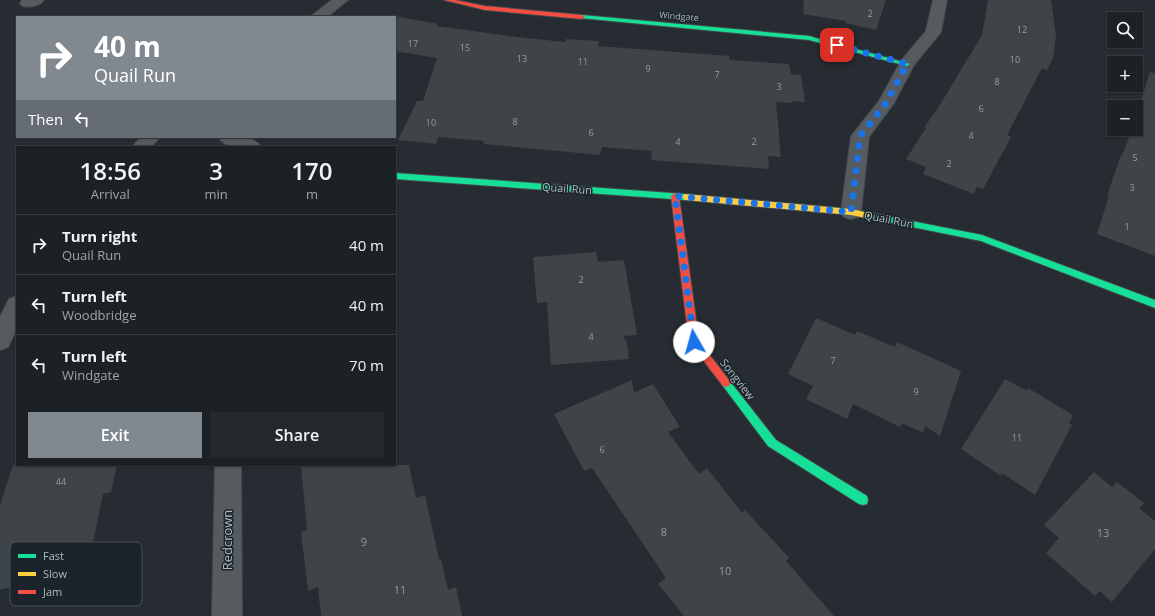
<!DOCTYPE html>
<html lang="en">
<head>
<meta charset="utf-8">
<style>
  :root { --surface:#1c2125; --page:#25292d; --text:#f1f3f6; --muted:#a0a3a7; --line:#3a3e42; --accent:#808890 }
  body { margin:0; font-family:"Open Sans",sans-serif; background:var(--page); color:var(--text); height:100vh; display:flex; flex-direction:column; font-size:15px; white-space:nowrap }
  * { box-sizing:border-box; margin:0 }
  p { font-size:13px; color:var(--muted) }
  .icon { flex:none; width:22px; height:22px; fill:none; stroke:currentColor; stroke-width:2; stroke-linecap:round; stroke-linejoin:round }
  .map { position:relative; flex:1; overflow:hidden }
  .sheet { position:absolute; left:16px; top:146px; width:380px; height:320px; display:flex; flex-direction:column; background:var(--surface); border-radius:0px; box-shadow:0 1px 3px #0004,0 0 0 1px var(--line) }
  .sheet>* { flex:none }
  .banner { position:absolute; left:16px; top:16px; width:380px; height:122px; border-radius:0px; box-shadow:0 1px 3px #0004,0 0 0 1px var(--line); background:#808890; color:#fff; overflow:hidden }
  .controls { position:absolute; left:1107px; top:12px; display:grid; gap:8px }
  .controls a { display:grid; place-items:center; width:36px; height:36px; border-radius:0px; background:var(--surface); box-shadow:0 1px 3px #0004,0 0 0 1px var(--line); font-size:20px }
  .pin { position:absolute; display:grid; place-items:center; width:34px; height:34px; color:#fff; margin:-17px; border-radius:8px; box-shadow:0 2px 6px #0006 }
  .me { position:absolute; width:44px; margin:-22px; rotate:353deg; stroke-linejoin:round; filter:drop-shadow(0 0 3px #0008) }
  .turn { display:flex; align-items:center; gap:14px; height:84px; padding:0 12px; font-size:18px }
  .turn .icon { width:52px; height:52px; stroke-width:2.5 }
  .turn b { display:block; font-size:28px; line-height:34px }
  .then { display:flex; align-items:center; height:38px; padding:0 12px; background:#0003; gap:8px; font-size:15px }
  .eta { display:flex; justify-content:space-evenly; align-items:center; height:68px; text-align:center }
  .eta b { font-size:24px; font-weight:600; line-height:28px }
  .action { display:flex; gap:8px; margin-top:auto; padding:8px 12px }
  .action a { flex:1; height:46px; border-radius:0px; background:var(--accent); color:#fff; font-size:16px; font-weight:600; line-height:46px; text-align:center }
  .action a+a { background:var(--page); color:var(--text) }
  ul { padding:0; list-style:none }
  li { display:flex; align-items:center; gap:12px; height:60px; padding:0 12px; border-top:1px solid var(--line) }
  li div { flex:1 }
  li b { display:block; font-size:15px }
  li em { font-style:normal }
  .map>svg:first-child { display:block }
  .building { fill:#3e4448 }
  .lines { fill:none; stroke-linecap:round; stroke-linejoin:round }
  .street-casing { stroke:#44484c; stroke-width:2 }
  .fast-casing { stroke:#44484c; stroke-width:2 }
  .slow-casing { stroke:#44484c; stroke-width:2 }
  .jam-casing { stroke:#44484c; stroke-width:2 }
  .street { fill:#565b5f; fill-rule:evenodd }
  .fast { fill:#16e098; fill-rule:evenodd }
  .slow { fill:#ffcf43; fill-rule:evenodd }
  .jam { fill:#f24e42; fill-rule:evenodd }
  .route { stroke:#1a73e8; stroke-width:7; stroke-dasharray:0 12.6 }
  .labels { text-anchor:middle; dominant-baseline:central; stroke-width:3; stroke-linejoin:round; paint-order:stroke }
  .number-label { font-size:9px; fill:#949ca4 }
  .far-street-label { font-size:9px; fill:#b0bac3; stroke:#1b242b }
  .street-label { font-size:11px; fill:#b0bac3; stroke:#1b242b }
  .near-number-label { font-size:11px; fill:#949ca4 }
  .near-street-label { font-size:13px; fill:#b0bac3; stroke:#1b242b }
  .key { fill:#1b242b; stroke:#485159; stroke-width:1 }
  .key-label { font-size:11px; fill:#b0bac3 }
</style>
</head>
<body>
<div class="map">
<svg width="1155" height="616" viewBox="0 0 1155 616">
  <rect width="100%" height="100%" fill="#262c31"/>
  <g class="building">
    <path d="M 804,0 L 886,0 L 876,30 L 845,23 L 846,21 L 803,14 Z"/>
    <path d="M 988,0 L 1051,0 L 1056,36 L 1053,59 L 1047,70 L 1042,68 L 1007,135 L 1011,137 L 983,189 L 977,187 L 974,194 L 923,174 L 926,167 L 906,159 L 926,128 L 924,128 L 941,103 L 982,35 Z"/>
    <path d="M 395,16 L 438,24 L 437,26 L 525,38 L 566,42 L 566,39 L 599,41 L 598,46 L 729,56 L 729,60 L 789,64 L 791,74 L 801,75 L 805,102 L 792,101 L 792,103 L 776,102 L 781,157 L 768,156 L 769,169 L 651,160 L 652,151 L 602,147 L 600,155 L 483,144 L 484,141 L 438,137 L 436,144 L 398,140 L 417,101 L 423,101 L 437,58 L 395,51 Z"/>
    <path d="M 1150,72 L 1155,73 L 1155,256 L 1097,234 L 1109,196 L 1107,195 L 1122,153 L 1123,154 L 1132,129 L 1136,129 L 1136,116 Z"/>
    <path d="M 596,252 L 598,262 L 624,260 L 637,335 L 623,336 L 627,343 L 629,359 L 551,365 L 547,302 L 537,303 L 533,257 Z"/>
    <path d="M 816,318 L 855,335 L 857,331 L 895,347 L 897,342 L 961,371 L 940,436 L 925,426 L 923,433 L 902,423 L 900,427 L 853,404 L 847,419 L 806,399 L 813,386 L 788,374 Z"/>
    <path d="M 1005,379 L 1027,391 L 1028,388 L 1073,415 L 1069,423 L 1072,425 L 1035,495 L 1002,473 L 1001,476 L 961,449 Z"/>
    <path d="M 632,380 L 634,393 L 653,384 L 680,427 L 668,432 L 699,474 L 707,468 L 742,513 L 745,510 L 789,558 L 786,561 L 834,616 L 684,616 L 658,584 L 666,578 L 592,468 L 584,471 L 554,414 Z"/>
    <path d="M 13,465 L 117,465 L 111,492 L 103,494 L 88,567 L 0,590 L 0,505 Z"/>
    <path d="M 301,465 L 409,465 L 416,498 L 425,495 L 439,559 L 441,559 L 448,590 L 456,587 L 462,616 L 321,616 L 318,587 L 308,591 L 301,532 L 307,530 Z"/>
    <path d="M 1094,472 L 1112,487 L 1117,482 L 1144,503 L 1139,508 L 1155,521 L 1155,549 L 1112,602 L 1100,591 L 1095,596 L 1046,553 L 1059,538 L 1044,525 Z"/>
  </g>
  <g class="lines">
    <defs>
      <g id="street">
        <path d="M 22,0 L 44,0 C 40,6 29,8 22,6 L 20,3 Z"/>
        <path d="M 332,0 L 348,0 L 327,17 L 310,17 Z"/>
        <path d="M 933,0 L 947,0 L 941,32 L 914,65 L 894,103 L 869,137 L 861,212 L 858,217 L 851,219 L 844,217 L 841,212 L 851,136 L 879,101 L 901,61 L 926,31 Z"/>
        <path d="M 141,137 L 160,137 L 151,147 L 132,147 Z"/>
        <path d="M 218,137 C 232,137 253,134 261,147 C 248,147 226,150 218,137 Z"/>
        <path d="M 17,296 L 17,328 L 8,347 L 0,350 L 0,317 L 9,299 Z"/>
        <path d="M 215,465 L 241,465 L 242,616 L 212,616 Z"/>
      </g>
      <g id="fast">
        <path d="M 582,15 L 809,36 L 910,64 L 907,66 L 809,40 L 580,18 L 580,16 Z"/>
        <path d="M 395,173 L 685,194 L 689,197 L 685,200 L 395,179 Z"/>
        <path d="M 866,212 L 982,235 L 1155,300 L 1155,308 L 981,241 L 863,217 L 862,215 Z"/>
        <path d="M 726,379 L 729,380 L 776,440 L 867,496 L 868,500 L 867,504 L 863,505 L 859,504 L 768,446 L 723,386 L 721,383 L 723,380 Z"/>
      </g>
      <path id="slow" d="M 685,194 L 851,209 L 869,213 L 870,215 L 866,218 L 851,215 L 685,200 L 681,197 Z"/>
      <g id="jam">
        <path d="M 444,0 L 455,0 L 485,6 L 582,15 L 585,17 L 582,19 L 485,10 Z"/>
        <path d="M 675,193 L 679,196 L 699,341 L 729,380 L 731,383 L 729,386 L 726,387 L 723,386 L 689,342 L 671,196 Z"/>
      </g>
    </defs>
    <use href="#street" class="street-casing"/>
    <use href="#fast" class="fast-casing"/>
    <use href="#slow" class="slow-casing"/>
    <use href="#jam" class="jam-casing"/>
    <use href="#street" class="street"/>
    <use href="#fast" class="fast"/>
    <use href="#slow" class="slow"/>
    <use href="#jam" class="jam"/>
  </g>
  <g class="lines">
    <path class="route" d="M 694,342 L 675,196 L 851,212 L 860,136 L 886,103 L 907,64 L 837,45"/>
  </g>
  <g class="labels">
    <g class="number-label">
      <text x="870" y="13">2</text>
      <text x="1022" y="29">12</text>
      <text x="413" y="43">17</text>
      <text x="465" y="47">15</text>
      <text x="522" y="58">13</text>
      <text x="1015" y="59">10</text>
      <text x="583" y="61">11</text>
      <text x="648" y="68">9</text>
      <text x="717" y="74">7</text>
      <text x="997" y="81">8</text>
      <text x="779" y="86">3</text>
      <text x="981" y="108">6</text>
      <text x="515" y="121">8</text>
      <text x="431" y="122">10</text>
      <text x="591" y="132">6</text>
      <text x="971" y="135">4</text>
      <text x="678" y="141">4</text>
      <text x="754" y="141">2</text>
      <text x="1135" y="157">5</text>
      <text x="949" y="163">2</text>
      <text x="1132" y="187">3</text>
      <text x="1127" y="226">1</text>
      <text x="581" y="279">2</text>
      <text x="591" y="336">4</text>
      <text x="833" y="360">7</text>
      <text x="916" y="391">9</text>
      <text x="1017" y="437">11</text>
      <text x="602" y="449">6</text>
      <text x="61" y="481">44</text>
    </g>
    <g class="far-street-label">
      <text transform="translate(679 16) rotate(5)">Windgate</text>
    </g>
    <g class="street-label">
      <text transform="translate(567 188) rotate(4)">Quail Run</text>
      <text transform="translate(889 219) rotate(11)">Quail Run</text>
      <text transform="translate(738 379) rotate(52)">Songview</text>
    </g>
    <g class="near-number-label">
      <text x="664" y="531">8</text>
      <text x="1103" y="532">13</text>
      <text x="364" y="541">9</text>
      <text x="725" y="570">10</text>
      <text x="400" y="589">11</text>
    </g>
    <g class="near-street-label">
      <text transform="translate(227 540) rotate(-90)">Redcrown</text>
    </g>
  </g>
  <rect x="10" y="542" width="132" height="64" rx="6" class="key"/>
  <rect x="18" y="554" width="18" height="4" fill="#16e098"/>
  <rect x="18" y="572" width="18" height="4" fill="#ffcf43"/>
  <rect x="18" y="590" width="18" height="4" fill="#f24e42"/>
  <g class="key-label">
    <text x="43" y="560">Fast</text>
    <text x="43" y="578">Slow</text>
    <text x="43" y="596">Jam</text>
  </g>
</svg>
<div class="controls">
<a><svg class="icon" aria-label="search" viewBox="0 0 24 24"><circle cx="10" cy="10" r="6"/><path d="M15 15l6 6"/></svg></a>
<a>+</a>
<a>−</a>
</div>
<div class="pin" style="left:837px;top:45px;background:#d93025"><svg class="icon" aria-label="arrive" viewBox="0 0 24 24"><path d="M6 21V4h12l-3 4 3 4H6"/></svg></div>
<svg class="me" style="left:694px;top:342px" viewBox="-20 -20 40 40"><circle r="19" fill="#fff"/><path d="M0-13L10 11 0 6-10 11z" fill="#1a73e8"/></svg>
<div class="banner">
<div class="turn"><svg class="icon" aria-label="right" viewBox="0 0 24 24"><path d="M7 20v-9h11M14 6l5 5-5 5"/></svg><div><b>40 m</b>Quail Run</div></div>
<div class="then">Then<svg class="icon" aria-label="left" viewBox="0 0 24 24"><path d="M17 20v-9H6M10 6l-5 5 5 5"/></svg></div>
</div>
<section class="sheet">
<div class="eta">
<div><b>18:56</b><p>Arrival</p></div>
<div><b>3</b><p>min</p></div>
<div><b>170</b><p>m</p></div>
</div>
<ul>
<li><svg class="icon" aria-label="right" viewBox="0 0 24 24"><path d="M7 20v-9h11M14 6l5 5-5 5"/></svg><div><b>Turn right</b><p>Quail Run</p></div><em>40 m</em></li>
<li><svg class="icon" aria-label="left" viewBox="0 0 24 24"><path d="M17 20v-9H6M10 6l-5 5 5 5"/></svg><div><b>Turn left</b><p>Woodbridge</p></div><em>40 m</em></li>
<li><svg class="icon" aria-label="left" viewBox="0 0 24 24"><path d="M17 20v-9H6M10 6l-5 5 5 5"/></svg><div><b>Turn left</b><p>Windgate</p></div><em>70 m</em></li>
</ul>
<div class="action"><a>Exit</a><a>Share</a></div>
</section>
</div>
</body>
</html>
